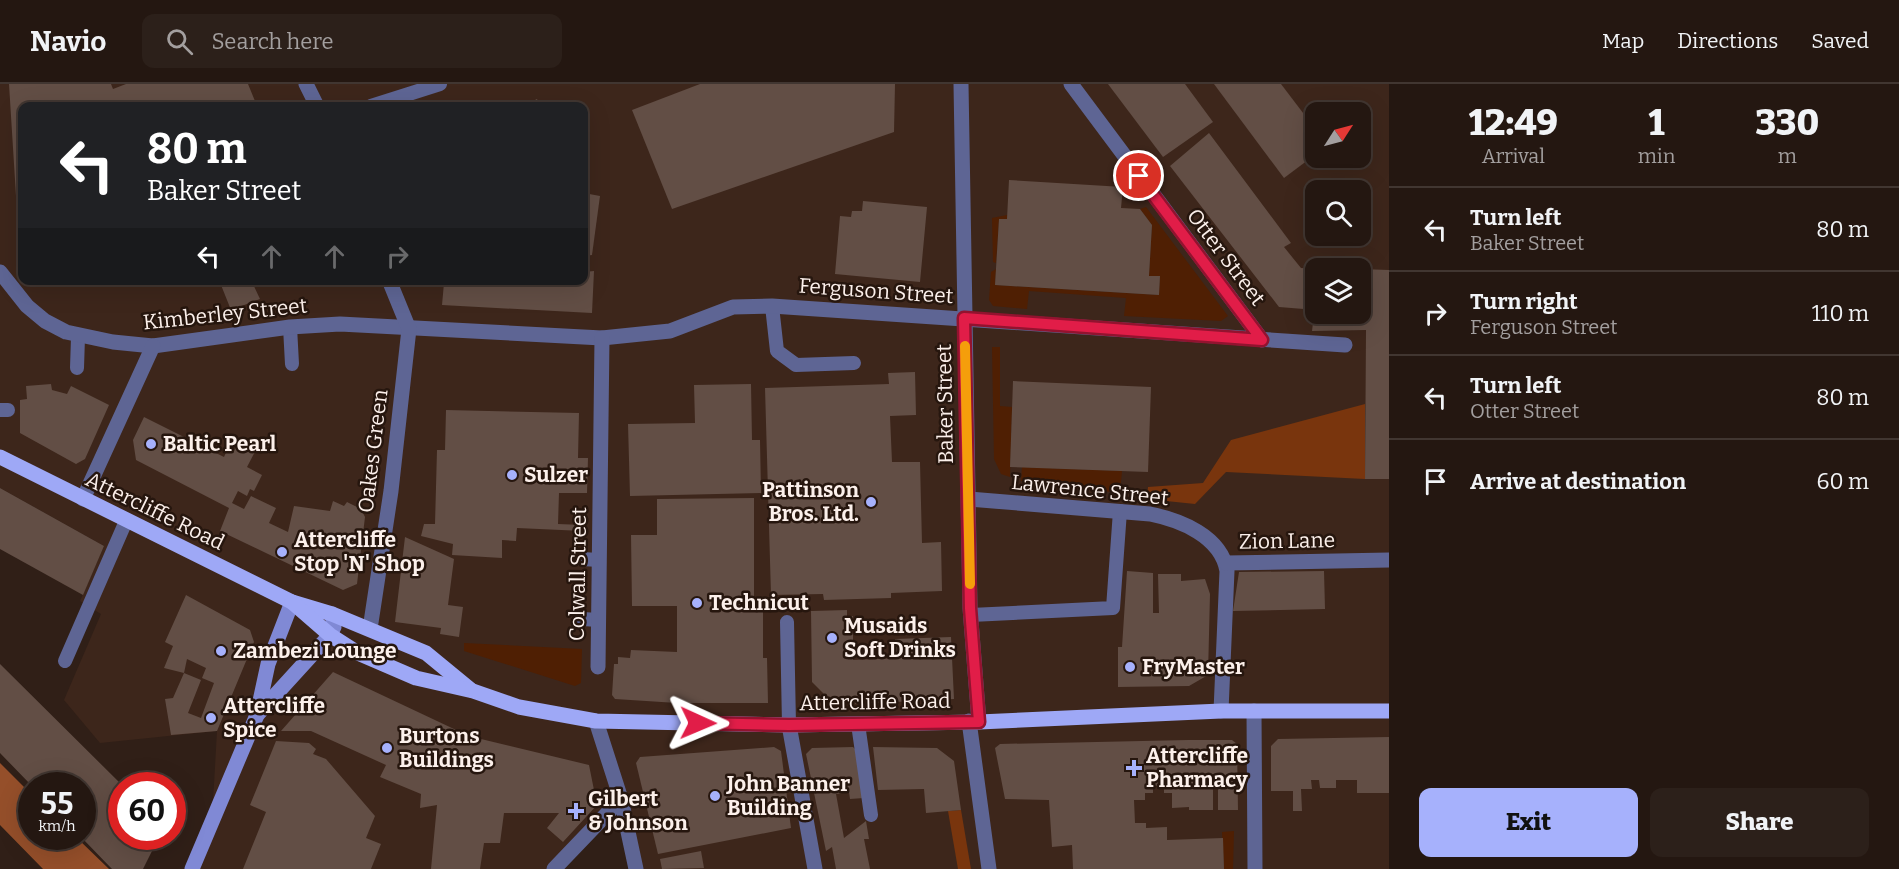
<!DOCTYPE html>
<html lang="en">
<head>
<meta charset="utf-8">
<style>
  :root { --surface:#241711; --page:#2c201a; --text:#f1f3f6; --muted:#a39f9f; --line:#413631; --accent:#a6b1fc }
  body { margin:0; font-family:Bitter,serif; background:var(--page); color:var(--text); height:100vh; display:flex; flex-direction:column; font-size:22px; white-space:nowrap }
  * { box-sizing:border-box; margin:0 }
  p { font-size:20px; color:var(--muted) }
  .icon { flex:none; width:33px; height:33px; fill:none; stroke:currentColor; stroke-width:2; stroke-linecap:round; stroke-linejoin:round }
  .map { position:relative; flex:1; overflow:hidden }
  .side { display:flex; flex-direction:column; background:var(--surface); width:510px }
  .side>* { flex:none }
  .guide { position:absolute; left:18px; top:18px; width:570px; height:183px; border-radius:12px; box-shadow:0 6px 24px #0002,0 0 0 2px var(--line); background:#202124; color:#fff; overflow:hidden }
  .needle { width:39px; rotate:54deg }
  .buttons { position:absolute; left:1305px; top:18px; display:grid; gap:12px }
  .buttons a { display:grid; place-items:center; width:66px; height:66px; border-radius:12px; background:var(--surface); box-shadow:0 6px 24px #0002,0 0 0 2px var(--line); font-size:30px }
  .speed { position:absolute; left:18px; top:688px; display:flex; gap:12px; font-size:30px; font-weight:700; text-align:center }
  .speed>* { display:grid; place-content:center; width:78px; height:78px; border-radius:50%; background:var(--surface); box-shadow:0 6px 24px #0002,0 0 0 2px var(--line); line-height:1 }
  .speed small { font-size:15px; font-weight:400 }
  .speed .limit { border:9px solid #d22; background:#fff; color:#111 }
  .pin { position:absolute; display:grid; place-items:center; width:51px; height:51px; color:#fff; margin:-26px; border:3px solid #fff; border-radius:50%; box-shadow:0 2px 6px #0007 }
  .me { position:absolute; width:66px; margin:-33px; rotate:91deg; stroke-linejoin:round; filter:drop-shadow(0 0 4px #0008) }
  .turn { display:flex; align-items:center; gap:21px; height:126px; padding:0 30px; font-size:27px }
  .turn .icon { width:78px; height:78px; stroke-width:2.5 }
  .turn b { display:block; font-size:42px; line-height:51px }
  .lanes { display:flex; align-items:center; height:57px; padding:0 30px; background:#0003; justify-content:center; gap:30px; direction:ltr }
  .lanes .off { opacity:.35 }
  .eta { display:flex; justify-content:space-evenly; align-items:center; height:102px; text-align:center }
  .eta b { font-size:36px; font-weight:800; line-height:42px }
  .action { display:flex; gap:12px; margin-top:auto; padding:12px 30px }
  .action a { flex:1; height:69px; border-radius:12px; background:var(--accent); color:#111; font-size:24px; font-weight:800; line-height:69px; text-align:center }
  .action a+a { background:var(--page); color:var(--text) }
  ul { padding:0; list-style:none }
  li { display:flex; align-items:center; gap:18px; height:84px; padding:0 30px; border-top:2px solid var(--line) }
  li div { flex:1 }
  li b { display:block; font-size:22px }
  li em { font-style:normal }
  header { display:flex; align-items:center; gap:36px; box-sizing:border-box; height:84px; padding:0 30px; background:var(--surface); border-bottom:2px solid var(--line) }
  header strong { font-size:28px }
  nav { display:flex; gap:33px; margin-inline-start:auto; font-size:21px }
  .search { width:420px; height:54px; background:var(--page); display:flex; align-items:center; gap:15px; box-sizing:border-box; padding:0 21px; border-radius:12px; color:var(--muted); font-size:22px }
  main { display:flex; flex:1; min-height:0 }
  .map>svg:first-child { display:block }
  .built { fill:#3d261b; fill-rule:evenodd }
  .green { fill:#4f1f03 }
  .forest { fill:#79350d }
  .water { fill:#954f2a }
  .building { fill:#624e45; fill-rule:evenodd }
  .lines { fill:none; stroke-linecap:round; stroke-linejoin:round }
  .service { stroke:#5e6594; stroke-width:14 }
  .minor { stroke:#5e6594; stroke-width:15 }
  .secondary { stroke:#8089d5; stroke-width:15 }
  .primary { stroke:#9ea8f6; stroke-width:15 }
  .route-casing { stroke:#92132f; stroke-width:15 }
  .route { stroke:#e11d48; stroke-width:10 }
  .slow { stroke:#f59e0b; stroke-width:10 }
  .poi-dot { fill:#a6b1fc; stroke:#26160e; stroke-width:2 }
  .labels { text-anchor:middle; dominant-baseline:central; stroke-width:5; stroke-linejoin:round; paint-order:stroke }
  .street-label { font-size:21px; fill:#fcf0eb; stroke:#26160e }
  .poi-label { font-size:21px; font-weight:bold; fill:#fcf0eb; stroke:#26160e; text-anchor:start }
</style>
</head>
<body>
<header>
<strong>Navio</strong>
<div class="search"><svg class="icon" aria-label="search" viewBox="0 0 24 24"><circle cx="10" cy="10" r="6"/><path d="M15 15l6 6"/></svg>Search here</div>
<nav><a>Map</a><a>Directions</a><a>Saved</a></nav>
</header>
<main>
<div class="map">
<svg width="1389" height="785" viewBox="0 0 1389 785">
  <rect width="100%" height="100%" fill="#301f17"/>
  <path class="built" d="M 0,0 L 1389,0 L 1389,785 L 636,785 L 621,716 L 554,785 L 192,785 L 212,736 L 217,647 L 100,659 L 64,616 L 101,530 L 80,517 L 104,462 L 0,404 ZM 22,22 L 584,22 L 584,196 L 22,196 ZM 1316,28 L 1360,28 L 1360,74 L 1316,74 ZM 1316,106 L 1360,106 L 1360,152 L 1316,152 ZM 1316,184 L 1360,184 L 1360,230 L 1316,230 Z"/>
  <g class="green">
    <path d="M 1146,123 L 1228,232 L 1221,237 L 1124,232 L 1126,214 L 1029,207 L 1027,225 L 993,222 L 989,216 L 991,188 L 996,185 L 995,201 L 1159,211 L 1160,192 L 1149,192 L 1152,141 L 1140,125 Z"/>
    <path d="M 1007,131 L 1007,135 L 999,135 L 996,179 L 993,178 L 992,134 Z"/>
    <path d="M 992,263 L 1000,263 L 1000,322 L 1012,323 L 1010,393 L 1001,390 L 994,375 Z"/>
    <path d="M 1022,383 L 1122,387 L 1120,409 L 1021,397 Z"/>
    <path d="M 464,559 L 582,565 L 581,599 L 575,602 L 464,567 Z"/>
    <path d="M 1234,747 L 1233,785 L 1224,785 L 1222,748 Z"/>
  </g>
  <g class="forest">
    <path d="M 1365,320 L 1365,395 L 1226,388 L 1195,420 L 1147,415 L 1148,403 L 1203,399 L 1231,356 Z"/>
    <path d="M 961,726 L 971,785 L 958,785 L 948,727 Z"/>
  </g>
  <path class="water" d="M 0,679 L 31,710 L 32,753 L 76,753 L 109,785 L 43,785 L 0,741 Z"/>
  <g class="building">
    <path d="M 9,0 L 111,0 L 113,5 L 126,0 L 248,0 L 257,22 L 22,22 L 22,153 L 18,144 Z"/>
    <path d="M 700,0 L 895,0 L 894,48 L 672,125 L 632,26 Z"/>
    <path d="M 1108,0 L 1185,0 L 1213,38 L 1163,73 Z"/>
    <path d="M 1214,0 L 1281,0 L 1316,46 L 1316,70 L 1284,94 Z"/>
    <path d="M 537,15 L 540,22 L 523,22 Z"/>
    <path d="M 1209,49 L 1291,159 L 1284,163 L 1301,184 L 1316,185 L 1316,226 L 1279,223 L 1170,82 Z"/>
    <path d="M 1009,96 L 1123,103 L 1121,124 L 1140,125 L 1152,141 L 1149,192 L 1160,192 L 1159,211 L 995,201 L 999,135 L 1007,135 Z"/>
    <path d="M 584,109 L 600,112 L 592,171 L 584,172 Z"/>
    <path d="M 863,117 L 927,123 L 920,198 L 835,190 L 840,132 L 851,133 L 852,127 L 862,127 Z"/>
    <path d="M 1360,185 L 1389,186 L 1389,395 L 1365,395 L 1366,246 L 1312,247 L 1314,230 L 1360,230 Z"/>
    <path d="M 594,187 L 592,229 L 442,221 L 444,199 L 442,196 L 584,196 L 584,188 Z"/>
    <path d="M 219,196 L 260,196 L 253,200 L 260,215 L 231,226 Z"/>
    <path d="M 915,288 L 916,331 L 890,332 L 892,378 L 920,378 L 922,459 L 941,458 L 942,507 L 891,509 L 891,514 L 824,516 L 823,510 L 771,511 L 765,304 L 889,300 L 888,289 Z"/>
    <path d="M 1013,297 L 1151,303 L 1148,388 L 1010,383 Z"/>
    <path d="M 51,300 L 52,306 L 67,310 L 71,302 L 109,321 L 85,375 L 76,380 L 20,349 L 20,316 L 27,315 L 26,302 Z"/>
    <path d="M 751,300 L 752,356 L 760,356 L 761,409 L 630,412 L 628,340 L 695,339 L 694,301 Z"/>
    <path d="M 446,326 L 579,329 L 578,374 L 588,374 L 587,409 L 559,409 L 558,440 L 583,441 L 583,447 L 517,444 L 516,457 L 502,456 L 502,474 L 452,471 L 453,460 L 421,452 L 424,440 L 435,440 L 437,366 L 445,366 Z"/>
    <path d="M 144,333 L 224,373 L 228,364 L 234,367 L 239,357 L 250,356 L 259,360 L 247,383 L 262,391 L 254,407 L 250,405 L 247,412 L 238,407 L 232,419 L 244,425 L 251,412 L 276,424 L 269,439 L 288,448 L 294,422 L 330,427 L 333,417 L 344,422 L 347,418 L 361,425 L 365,433 L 357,500 L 343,506 L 220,447 L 229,424 L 136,376 L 133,356 Z"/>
    <path d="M 0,404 L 104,462 L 83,511 L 0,465 Z"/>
    <path d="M 754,414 L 754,516 L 763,516 L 763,574 L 767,574 L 768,619 L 677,619 L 615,615 L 612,611 L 614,580 L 618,580 L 618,573 L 630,574 L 631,566 L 677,568 L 677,522 L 632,522 L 631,451 L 657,451 L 657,415 Z"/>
    <path d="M 405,453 L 454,475 L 448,521 L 463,523 L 459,553 L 440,550 L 441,544 L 395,538 Z"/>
    <path d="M 1127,487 L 1153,489 L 1153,529 L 1159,529 L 1158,490 L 1181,490 L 1181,497 L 1205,495 L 1210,510 L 1208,591 L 1189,602 L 1118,603 L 1118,563 L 1122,563 Z"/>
    <path d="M 1324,487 L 1325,525 L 1233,527 L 1239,488 Z"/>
    <path d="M 186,511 L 250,546 L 254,558 L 217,647 L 171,651 L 165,615 L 173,614 L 184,589 L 164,584 L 173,562 L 165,558 ZM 187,575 L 206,584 L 202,594 L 214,599 L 201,634 L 188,629 L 201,596 L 184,589 Z"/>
    <path d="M 847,526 L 847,533 L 853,532 L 853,576 L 896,574 L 895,555 L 951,553 L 954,615 L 855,620 L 855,616 L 830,616 L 812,598 L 811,527 Z"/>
    <path d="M 0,580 L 122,701 L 122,753 L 159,753 L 143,785 L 112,785 L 82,754 L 82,702 L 32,702 L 0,669 Z"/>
    <path d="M 333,588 L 454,645 L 481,655 L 589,681 L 597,721 L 563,758 L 547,744 L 559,729 L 504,729 L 500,759 L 484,759 L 480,785 L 431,785 L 437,721 L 420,724 L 421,710 L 380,693 L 386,681 L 311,647 L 281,647 Z"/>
    <path d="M 1389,653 L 1389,709 L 1357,709 L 1357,696 L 1336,696 L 1336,704 L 1320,704 L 1319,696 L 1311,696 L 1312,705 L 1301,705 L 1302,727 L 1293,727 L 1293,707 L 1271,707 L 1271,662 L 1278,655 Z"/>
    <path d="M 1188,656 L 1232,656 L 1237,660 L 1238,726 L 1218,726 L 1218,702 L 1213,702 L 1213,726 L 1189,726 L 1189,723 L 1172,724 L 1172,709 L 1164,709 L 1164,702 L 1153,702 L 1153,709 L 1145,709 L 1145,716 L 1134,716 L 1135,739 L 1146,739 L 1146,744 L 1167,743 L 1167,756 L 1223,754 L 1224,785 L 1073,785 L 1072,761 L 1052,763 L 1049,716 L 1005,715 L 995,664 L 1000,660 Z"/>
    <path d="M 276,657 L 309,659 L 316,665 L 313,670 L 326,675 L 375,732 L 366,754 L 381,760 L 371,785 L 243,785 L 266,728 L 250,721 Z"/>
    <path d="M 774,663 L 781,667 L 791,744 L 658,770 L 636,679 L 640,673 Z"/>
    <path d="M 853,663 L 857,667 L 864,714 L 850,715 L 849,708 L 836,710 L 844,754 L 866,737 L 869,755 L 864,755 L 870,785 L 836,785 L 832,763 L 826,767 L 806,670 L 812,664 Z"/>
    <path d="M 873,663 L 937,664 L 954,677 L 961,726 L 926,729 L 924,705 L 878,706 Z"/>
    <path d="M 701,767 L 704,784 L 662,785 L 660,775 Z"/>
  </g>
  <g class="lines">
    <g class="service">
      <path d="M 371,22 L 440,0"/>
      <path d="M 772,222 L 777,267 L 796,281 L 854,279"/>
      <path d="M 290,243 L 292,280"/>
      <path d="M 77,284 L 78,253"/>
      <path d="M 0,326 L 8,326"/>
      <path d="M 582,475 L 599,476"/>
      <path d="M 971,531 L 1113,524 L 1120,427"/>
      <path d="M 583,535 L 598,536"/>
      <path d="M 787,538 L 789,641"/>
      <path d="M 65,577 L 126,437"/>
      <path d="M 858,640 L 871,731"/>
    </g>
    <g class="minor">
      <path d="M 306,0 L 317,22"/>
      <path d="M 961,0 L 970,524 L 979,638"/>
      <path d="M 1071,0 L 1262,256"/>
      <path d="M 0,188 L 27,222 L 45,237 L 66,248 L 113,258 L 153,262 L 290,243 L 340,240 L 602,254 L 670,247 L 733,223 L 772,222 L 1345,261"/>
      <path d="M 83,415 L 153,262"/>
      <path d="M 969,415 L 1150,430 C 1180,436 1221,452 1227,487 L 1221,627"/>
      <path d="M 1226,479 L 1389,476"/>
      <path d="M 370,545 L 391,407 L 409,245 L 389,196"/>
      <path d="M 598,583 L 602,254"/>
      <path d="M 1254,627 L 1255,785"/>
      <path d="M 596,637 L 621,715 L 636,785"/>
      <path d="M 969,637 L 989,785"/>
      <path d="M 789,641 L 815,785"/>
      <path d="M 554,785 L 621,715"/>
    </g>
    <g class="secondary">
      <path d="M 258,630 L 330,551 L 334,543 L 332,530"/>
      <path d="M 192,785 L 257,631 L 268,580 L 292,518"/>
    </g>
    <g class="primary">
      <path d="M 0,373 L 292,518 L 332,530 L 426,569 L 471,606"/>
      <path d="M 292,518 L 330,551 L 358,569 L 416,594 L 473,607 L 519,623 L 596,637 L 789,641 L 979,638 L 1221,627 L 1389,627"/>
    </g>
  </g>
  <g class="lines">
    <defs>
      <path id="route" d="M 698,639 L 789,641 L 979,638 L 970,524 L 964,234 L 1262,256 L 1139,92"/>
    </defs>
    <use href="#route" class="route-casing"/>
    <use href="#route" class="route"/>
    <path class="slow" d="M 965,262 L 970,500"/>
  </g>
  <g class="poi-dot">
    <circle cx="151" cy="360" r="6"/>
    <circle cx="512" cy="391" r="6"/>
    <circle cx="871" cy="418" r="6"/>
    <circle cx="282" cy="468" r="6"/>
    <circle cx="697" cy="519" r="6"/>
    <circle cx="832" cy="554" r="6"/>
    <circle cx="221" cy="567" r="6"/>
    <circle cx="1130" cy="583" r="6"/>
    <circle cx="211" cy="634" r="6"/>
    <circle cx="387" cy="664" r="6"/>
    <path d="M1131 675h6v6h6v6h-6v6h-6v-6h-6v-6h6z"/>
    <circle cx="715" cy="712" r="6"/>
    <path d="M573 718h6v6h6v6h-6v6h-6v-6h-6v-6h6z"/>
  </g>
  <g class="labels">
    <g class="street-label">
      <text transform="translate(1226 173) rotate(53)">Otter Street</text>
      <text transform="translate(876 207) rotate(4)">Ferguson Street</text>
      <text transform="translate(225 230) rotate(-6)">Kimberley Street</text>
      <text transform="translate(945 320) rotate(-91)">Baker Street</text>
      <text transform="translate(373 367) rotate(-83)">Oakes Green</text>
      <text transform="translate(1090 406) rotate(6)">Lawrence Street</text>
      <text transform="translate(155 427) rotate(26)">Attercliffe Road</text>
      <text transform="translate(1287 457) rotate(-1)">Zion Lane</text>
      <text transform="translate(578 490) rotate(-89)">Colwall Street</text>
      <text transform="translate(875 618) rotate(-1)">Attercliffe Road</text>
    </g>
    <g class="poi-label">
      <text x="163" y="360">Baltic Pearl</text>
      <text x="524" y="391">Sulzer</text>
      <text x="859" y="406" text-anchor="end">Pattinson<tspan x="859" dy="24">Bros. Ltd.</tspan></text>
      <text x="294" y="456">Attercliffe<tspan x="294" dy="24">Stop 'N' Shop</tspan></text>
      <text x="709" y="519">Technicut</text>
      <text x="844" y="542">Musaids<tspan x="844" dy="24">Soft Drinks</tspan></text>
      <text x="233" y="567">Zambezi Lounge</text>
      <text x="1142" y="583">FryMaster</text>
      <text x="223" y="622">Attercliffe<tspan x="223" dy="24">Spice</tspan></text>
      <text x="399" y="652">Burtons<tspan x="399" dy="24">Buildings</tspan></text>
      <text x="1146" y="672">Attercliffe<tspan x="1146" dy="24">Pharmacy</tspan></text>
      <text x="727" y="700">John Banner<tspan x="727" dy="24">Building</tspan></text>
      <text x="588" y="715">Gilbert<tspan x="588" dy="24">&amp; Johnson</tspan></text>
    </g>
  </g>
</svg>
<div class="buttons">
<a><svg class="needle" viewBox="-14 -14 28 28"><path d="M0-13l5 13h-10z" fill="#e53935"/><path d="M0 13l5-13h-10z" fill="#a39f9f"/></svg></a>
<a><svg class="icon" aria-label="search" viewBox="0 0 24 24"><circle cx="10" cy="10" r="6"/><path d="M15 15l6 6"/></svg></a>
<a><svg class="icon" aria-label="layers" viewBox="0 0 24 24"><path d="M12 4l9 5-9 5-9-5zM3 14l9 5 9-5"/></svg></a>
</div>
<div class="speed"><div>55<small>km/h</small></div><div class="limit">60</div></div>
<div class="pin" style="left:1139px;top:92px;background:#d93025"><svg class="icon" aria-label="arrive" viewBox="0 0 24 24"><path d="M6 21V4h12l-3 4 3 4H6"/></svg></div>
<svg class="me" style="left:698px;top:639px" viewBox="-20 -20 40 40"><path d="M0-17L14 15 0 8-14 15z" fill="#e11d48" stroke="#fff" stroke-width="4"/></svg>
<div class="guide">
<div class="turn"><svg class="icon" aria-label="left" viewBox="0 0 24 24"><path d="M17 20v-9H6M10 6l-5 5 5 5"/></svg><div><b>80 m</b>Baker Street</div></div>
<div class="lanes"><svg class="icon" aria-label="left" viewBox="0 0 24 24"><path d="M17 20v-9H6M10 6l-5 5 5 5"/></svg><svg class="icon off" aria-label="ahead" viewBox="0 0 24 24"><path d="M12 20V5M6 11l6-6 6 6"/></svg><svg class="icon off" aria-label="ahead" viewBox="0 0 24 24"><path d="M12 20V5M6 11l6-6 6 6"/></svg><svg class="icon off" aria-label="right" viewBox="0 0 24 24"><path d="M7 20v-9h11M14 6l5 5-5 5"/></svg></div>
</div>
</div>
<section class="side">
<div class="eta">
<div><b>12:49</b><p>Arrival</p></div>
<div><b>1</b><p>min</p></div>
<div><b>330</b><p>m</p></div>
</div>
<ul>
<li><svg class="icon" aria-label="left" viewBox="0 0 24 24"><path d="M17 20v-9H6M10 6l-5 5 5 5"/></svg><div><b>Turn left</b><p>Baker Street</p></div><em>80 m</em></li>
<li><svg class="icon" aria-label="right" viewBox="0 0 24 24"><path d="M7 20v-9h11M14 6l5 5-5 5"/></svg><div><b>Turn right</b><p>Ferguson Street</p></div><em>110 m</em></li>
<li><svg class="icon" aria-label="left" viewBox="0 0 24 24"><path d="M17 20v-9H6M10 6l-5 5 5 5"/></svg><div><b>Turn left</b><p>Otter Street</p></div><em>80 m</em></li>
<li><svg class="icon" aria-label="arrive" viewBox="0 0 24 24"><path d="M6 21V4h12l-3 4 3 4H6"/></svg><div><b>Arrive at destination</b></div><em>60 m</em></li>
</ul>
<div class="action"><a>Exit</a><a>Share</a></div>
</section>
</main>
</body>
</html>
